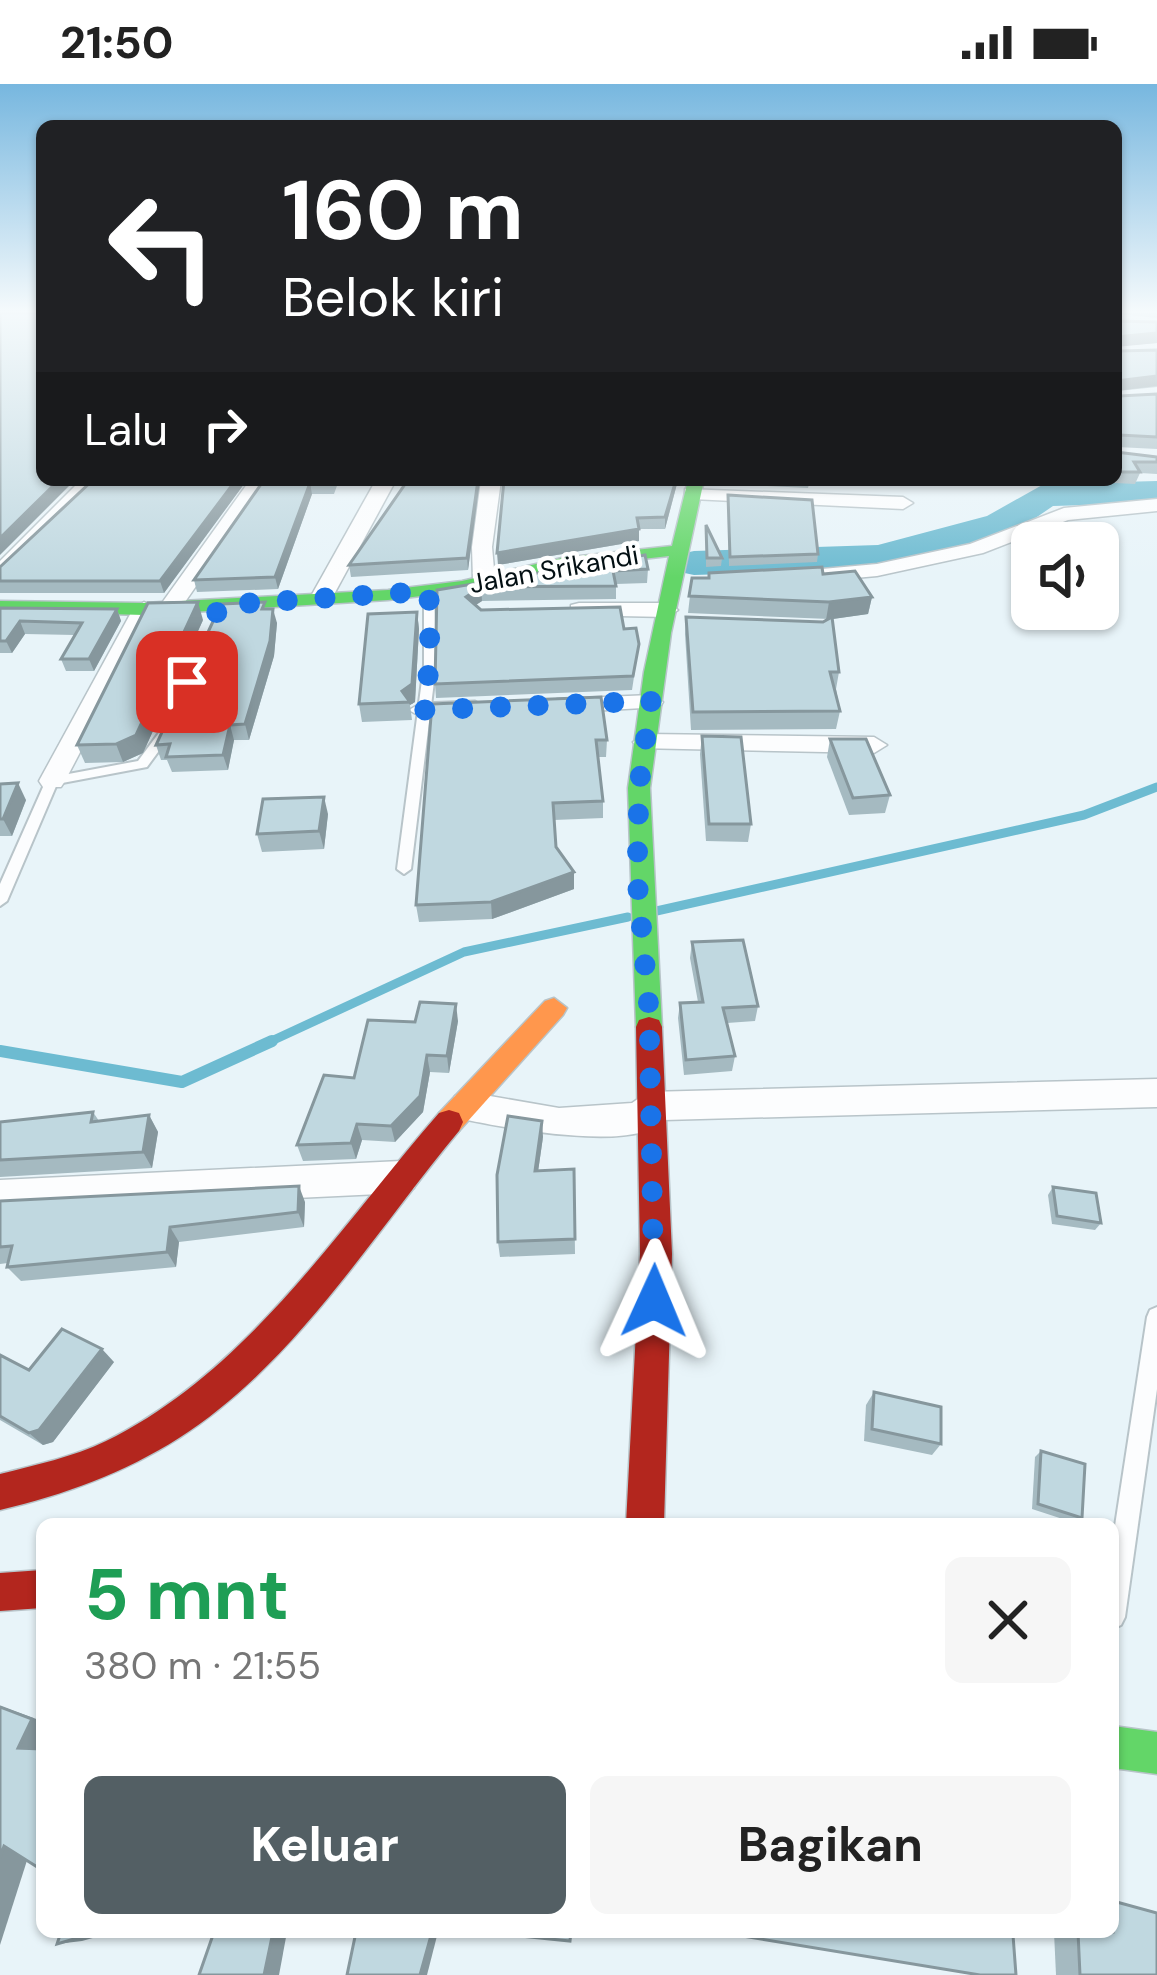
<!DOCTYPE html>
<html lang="id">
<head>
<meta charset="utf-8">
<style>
  :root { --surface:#fff; --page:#f6f6f6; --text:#222; --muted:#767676; --accent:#535f64 }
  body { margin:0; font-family:"DM Sans",sans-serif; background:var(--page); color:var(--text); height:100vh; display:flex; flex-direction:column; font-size:45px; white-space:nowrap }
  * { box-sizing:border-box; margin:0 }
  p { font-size:39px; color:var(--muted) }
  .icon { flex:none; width:66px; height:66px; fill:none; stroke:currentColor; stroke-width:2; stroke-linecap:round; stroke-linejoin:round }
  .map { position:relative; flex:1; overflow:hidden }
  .details { position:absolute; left:36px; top:1434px; width:1083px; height:420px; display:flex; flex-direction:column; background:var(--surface); border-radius:18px; box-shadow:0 3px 9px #0004 }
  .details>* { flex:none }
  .guide { position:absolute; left:36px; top:36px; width:1086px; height:366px; border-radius:18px; box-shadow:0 3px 9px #0004; background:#202124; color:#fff; overflow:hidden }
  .tools { position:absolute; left:1011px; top:438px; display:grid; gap:24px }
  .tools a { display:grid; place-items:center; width:108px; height:108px; border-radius:18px; background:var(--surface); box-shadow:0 3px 9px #0004; font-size:60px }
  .pin { position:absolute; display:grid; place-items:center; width:102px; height:102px; color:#fff; margin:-51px; border-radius:24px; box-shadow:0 6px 18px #0006 }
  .me { position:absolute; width:132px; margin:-66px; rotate:1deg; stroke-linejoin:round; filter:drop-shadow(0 0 9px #0008) }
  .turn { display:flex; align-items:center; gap:42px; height:252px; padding:0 48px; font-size:54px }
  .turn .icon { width:156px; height:156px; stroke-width:2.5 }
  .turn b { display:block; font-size:84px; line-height:102px }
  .then { display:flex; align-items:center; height:114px; padding:0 48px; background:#0003; gap:24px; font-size:45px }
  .round { display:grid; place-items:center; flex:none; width:126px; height:126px; border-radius:18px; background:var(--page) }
  .headline { display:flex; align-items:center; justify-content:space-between; height:204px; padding:0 48px }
  h1 { font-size:72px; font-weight:700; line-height:90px; color:#1e9e55 }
  .primary-button { display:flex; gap:24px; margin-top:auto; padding:24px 48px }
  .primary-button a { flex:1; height:138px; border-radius:18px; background:var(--accent); color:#fff; font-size:48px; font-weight:700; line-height:138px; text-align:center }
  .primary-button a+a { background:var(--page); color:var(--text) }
  .status { display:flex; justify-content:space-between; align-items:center; height:84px; padding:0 60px; background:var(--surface); direction:ltr }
  .status svg { height:33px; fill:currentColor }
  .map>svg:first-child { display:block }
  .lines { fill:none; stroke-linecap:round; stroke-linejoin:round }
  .stream-far1 { stroke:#6dbbd1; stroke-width:9 }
  .stream { stroke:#6dbbd1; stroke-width:12 }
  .river { fill:#6dbbd1; fill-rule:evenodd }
  .lane-casing { stroke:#b8c4c9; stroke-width:4 }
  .street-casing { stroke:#b8c4c9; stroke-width:3 }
  .fast-casing { stroke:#b8c4c9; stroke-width:3 }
  .slow-casing { stroke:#b8c4c9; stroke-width:3 }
  .jam-casing { stroke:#b8c4c9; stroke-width:3 }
  .lane { fill:#fcfdfe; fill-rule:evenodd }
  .street { fill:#fcfdfe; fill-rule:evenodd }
  .fast { fill:#63d668; fill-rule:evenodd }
  .slow { fill:#ff974d; fill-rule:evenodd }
  .jam { fill:#b3261e; fill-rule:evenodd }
  .wall { fill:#a5bac1 }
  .shaded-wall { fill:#86979d }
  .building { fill:#c0d8e0; stroke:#86979d; stroke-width:3 }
  .route { stroke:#1a73e8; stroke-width:21; stroke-dasharray:0 37.8 }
  .labels { text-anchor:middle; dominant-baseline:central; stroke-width:9; stroke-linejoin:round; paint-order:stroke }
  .far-street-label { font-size:27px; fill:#030f13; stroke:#fff }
</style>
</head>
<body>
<div class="status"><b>21:50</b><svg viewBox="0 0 49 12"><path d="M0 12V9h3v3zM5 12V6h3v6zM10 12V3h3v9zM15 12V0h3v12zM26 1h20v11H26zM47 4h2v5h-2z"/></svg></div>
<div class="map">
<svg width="1157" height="1891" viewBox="0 0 1157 1891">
  <rect width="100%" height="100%" fill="#e8f4f9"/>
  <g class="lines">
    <g class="stream-far1">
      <path d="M 652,828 L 1084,731 L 1157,703"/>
      <path d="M 265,960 L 464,868 L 628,833"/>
    </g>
    <path class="stream" d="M 0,967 L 182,998 L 272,957"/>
    <path class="river" d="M 1157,397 L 1157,419 L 1053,422 L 1015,448 L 879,485 L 694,491 L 680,488 L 674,479 L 680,470 L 694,467 L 878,461 L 987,432 L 1044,400 Z"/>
    <defs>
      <g id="lane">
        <path d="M 429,504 L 434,507 L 436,581 L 411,785 L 404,790 L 397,785 L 424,581 L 424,507 Z"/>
        <path d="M 166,645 L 172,649 L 147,683 L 57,700 L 7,817 L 0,822 L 0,800 L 47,694 L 138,677 L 161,646 Z"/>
        <path d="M 1157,1223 L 1157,1305 L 1125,1533 L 1121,1541 L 1113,1545 L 1113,1455 L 1147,1233 L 1150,1226 Z"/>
      </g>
      <g id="street">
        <path d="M 81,396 L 102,396 L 0,495 L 0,477 Z"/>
        <path d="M 250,396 L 270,396 L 178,528 L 162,528 L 159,523 Z"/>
        <path d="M 376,396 L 396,396 L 332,514 L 313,519 L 310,514 Z"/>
        <path d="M 481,396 L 501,396 L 492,463 L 495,496 L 484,503 L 473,496 L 472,463 Z"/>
        <path d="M 685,405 L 903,413 L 913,419 L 903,425 L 692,415 L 685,413 Z"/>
        <path d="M 1157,415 L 1157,427 L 1068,436 L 983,469 L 877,492 L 811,498 L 800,492 L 811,486 L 877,480 L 970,460 L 1064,424 Z"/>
        <path d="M 144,518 L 155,525 L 65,697 L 61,703 L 43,703 L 39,697 L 133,525 Z"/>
        <path d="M 579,519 L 667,519 L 678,526 L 667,533 L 571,531 L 571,521 Z"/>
        <path d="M 651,611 L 663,618 L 660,623 L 557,629 L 545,622 L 557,615 Z"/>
        <path d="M 475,617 L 487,624 L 484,629 L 421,633 L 409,626 L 421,619 Z"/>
        <path d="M 646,650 L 874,653 L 887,661 L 874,669 L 637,664 L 633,658 Z"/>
        <path d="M 1157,995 L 1157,1023 L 664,1036 C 638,1069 506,1044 467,1036 L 455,1032 L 450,1022 L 455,1012 L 467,1008 L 559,1024 L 632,1019 L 648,1008 Z"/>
        <path d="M 401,1077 L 414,1082 L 419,1093 L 414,1104 L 401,1109 L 0,1128 L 0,1096 Z"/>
      </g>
      <g id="fast">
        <path d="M 688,396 L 704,396 L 671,549 L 650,704 L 662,943 L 659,950 L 639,950 L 636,943 L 628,704 L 644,588 L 669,472 L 562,484 L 462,507 L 388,516 L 144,531 L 0,527 L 0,517 L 144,519 L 388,506 L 462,497 L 562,474 L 672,462 Z"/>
        <path d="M 1113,1642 L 1157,1648 L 1157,1690 L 1113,1684 Z"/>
      </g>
      <path id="slow" d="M 554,914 L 567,924 L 563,931 L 459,1047 L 449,1050 L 439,1047 L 435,1038 L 439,1029 L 545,917 Z"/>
      <g id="jam">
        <path d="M 649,933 L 659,936 L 662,943 L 672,1170 L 664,1440 L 626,1440 L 640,1170 L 636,943 L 639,936 Z"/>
        <path d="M 449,1026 L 459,1029 L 463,1038 L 459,1047 C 373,1150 295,1280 179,1354 C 124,1389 64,1411 0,1426 L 0,1390 C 35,1381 73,1373 106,1357 C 248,1287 337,1146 439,1029 Z"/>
        <path d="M 42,1486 L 42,1524 L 0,1527 L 0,1489 Z"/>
      </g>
    </defs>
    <use href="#lane" class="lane-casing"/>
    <use href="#street" class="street-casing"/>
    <use href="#fast" class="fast-casing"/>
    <use href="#slow" class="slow-casing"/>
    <use href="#jam" class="jam-casing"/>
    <use href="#lane" class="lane"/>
    <use href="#street" class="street"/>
    <use href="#fast" class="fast"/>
    <use href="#slow" class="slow"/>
    <use href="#jam" class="jam"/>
  </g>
  <g class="wall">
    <path d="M 1116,229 L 1157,229 L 1157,234 L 1118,230 L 1116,237 L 1157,259 L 1118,262 L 1120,267 L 1157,266 L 1157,303 L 1118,307 L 1120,312 L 1157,310 L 1157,365 L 1117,363 Z"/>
    <path d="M 1116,368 L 1157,373 L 1157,390 L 1140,389 L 1135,400 L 1055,396 L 1116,396 Z"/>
    <path d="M 93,396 L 247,396 L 164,509 L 0,509 L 0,483 Z"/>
    <path d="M 264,396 L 372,396 L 369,398 L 338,399 L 334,410 L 312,410 L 278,505 L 197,508 L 194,496 Z"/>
    <path d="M 402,396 L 480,396 L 468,486 L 351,493 L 349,481 L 407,397 Z"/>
    <path d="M 503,396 L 678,396 L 665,445 L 639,445 L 639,457 L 498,481 Z"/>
    <path d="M 726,396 L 810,396 L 808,404 L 726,400 Z"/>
    <path d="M 728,411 L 818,470 L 817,478 L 729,482 Z"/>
    <path d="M 706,441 L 722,474 L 721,482 L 706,483 Z"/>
    <path d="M 645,471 L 648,485 L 647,499 L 616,500 L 616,515 L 482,517 L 475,521 L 481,526 L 624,545 L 639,560 L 632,606 L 436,614 L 435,600 L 437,506 Z"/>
    <path d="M 823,490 L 872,513 L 868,530 L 832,535 L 839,588 L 836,605 L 840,627 L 836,645 L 691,646 L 685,550 L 686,533 L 823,538 L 829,535 L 688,529 L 692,494 Z"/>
    <path d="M 0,524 L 117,525 L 121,537 L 94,587 L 66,587 L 61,575 L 75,551 L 25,550 L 12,569 L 0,569 Z"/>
    <path d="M 266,525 L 277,539 L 274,572 L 249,656 L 234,656 L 228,686 L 172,688 L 167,676 L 161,676 L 156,661 Z"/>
    <path d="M 417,528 L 419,545 L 415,618 L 410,621 L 412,636 L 362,638 L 359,620 Z"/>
    <path d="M 203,536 L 143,669 L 123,678 L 85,679 L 77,661 Z"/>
    <path d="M 432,620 L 607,656 L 606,673 L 598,673 L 603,717 L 603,734 L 554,736 L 556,763 L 574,805 L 492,835 L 419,838 L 416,821 Z"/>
    <path d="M 702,652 L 751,740 L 748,758 L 706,757 L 700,670 Z"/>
    <path d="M 830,655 L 890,711 L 885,729 L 849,731 L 827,673 Z"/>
    <path d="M 0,700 L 26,716 L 12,752 L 0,752 Z"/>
    <path d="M 328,730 L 324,765 L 262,768 L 257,750 Z"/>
    <path d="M 692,858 L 758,922 L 755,937 L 727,939 L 735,972 L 732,987 L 684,991 L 678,934 L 680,919 L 698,918 L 690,874 Z"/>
    <path d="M 458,937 L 449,989 L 430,988 L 423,1028 L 395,1058 L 362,1056 L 356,1075 L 303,1077 L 297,1061 L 354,994 L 415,938 Z"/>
    <path d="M 93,1028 L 99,1037 L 149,1031 L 158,1048 L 152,1084 L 0,1093 L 0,1038 Z"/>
    <path d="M 543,1053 L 538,1087 L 574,1085 L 575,1170 L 500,1173 L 498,1158 Z"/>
    <path d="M 1053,1103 L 1101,1139 L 1095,1146 L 1052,1140 L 1048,1111 Z"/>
    <path d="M 0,1117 L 305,1118 L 304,1143 L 179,1158 L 176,1183 L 21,1197 L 7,1183 L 8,1179 L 0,1180 Z"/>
    <path d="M 0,1271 L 29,1286 L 114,1278 L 53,1358 L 43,1361 L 0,1336 Z"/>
    <path d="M 874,1308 L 941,1360 L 932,1371 L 864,1357 L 866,1321 Z"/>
    <path d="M 1041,1367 L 1082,1434 L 1075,1439 L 1032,1425 L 1035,1373 Z"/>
    <path d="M 1054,1848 L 1113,1848 L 1157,1891 L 1056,1891 Z"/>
  </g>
  <g class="shaded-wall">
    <path d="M 1157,249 L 1157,259 L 1116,263 L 1116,253 Z"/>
    <path d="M 1157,292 L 1157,302 L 1116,307 L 1116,297 Z"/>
    <path d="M 59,396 L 75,396 L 0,471 L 0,454 Z"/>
    <path d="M 236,396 L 247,396 L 164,509 L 160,497 Z"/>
    <path d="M 478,396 L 480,396 L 468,486 L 467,474 Z"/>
    <path d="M 676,396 L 678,396 L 665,445 L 665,433 Z"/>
    <path d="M 310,399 L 312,410 L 278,505 L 275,493 Z"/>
    <path d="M 639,445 L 639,457 L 498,481 L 497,469 Z"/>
    <path d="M 481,503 L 482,517 L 467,527 L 466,513 Z"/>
    <path d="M 872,513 L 868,530 L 826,536 L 829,518 Z"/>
    <path d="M 198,518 L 203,536 L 143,669 L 123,678 L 116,660 Z"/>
    <path d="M 117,525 L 121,537 L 94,587 L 89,575 Z"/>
    <path d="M 273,525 L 277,539 L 274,572 L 249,656 L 245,640 Z"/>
    <path d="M 417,528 L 419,545 L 415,618 L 410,621 L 402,607 Z"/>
    <path d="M 20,537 L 25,550 L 12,569 L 6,557 Z"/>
    <path d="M 230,641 L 234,656 L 228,686 L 223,671 Z"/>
    <path d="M 18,699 L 26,716 L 12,752 L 3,735 Z"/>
    <path d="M 324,713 L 328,730 L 324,765 L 319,747 Z"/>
    <path d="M 574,788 L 574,805 L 492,835 L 491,818 Z"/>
    <path d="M 456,920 L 458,937 L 449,989 L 447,972 Z"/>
    <path d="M 427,971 L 430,988 L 423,1028 L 395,1058 L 391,1042 Z"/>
    <path d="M 149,1031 L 158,1048 L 152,1084 L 143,1068 Z"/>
    <path d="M 542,1037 L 543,1053 L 536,1102 L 535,1087 Z"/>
    <path d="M 357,1040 L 362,1056 L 356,1075 L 351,1059 Z"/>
    <path d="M 299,1102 L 305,1118 L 304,1143 L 298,1128 Z"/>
    <path d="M 170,1143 L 179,1158 L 176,1183 L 167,1168 Z"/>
    <path d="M 102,1265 L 114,1278 L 53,1358 L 43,1361 L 29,1349 Z"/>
    <path d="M 0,1622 L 42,1637 L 42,1670 L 18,1664 Z"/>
    <path d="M 4,1762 L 31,1764 L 0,1861 L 0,1774 Z"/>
    <path d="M 98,1848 L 114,1848 L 82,1857 L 57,1860 Z"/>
    <path d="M 273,1848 L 287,1848 L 279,1891 L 264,1891 Z"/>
    <path d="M 432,1848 L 438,1848 L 427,1891 L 420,1891 Z"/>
  </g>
  <g class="building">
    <path d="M 0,229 L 42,229 L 42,396 L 59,396 L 0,454 Z"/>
    <path d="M 1116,229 L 1118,229 L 1116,237 L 1157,238 L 1157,249 L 1116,253 Z"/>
    <path d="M 1116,256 L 1120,267 L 1157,266 L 1157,292 L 1116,297 Z"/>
    <path d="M 1116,300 L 1120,312 L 1157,310 L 1157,353 L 1120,351 L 1116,367 Z"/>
    <path d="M 1116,368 L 1157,373 L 1157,378 L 1134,378 L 1140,388 L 1116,388 Z"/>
    <path d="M 93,396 L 236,396 L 160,497 L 0,497 L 0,483 Z"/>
    <path d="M 264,396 L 333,396 L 332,399 L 310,399 L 275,493 L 194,496 Z"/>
    <path d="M 408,396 L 478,396 L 467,474 L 349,481 Z"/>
    <path d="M 504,396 L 676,396 L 665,433 L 637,434 L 639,445 L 497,469 Z"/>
    <path d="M 728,411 L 812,416 L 818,470 L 730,473 Z"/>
    <path d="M 706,441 L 722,474 L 707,474 Z"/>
    <path d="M 645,471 L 648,485 L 613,487 L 616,502 L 481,503 L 466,513 L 481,526 L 620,523 L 624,545 L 636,544 L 639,560 L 633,592 L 435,600 L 437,506 Z"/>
    <path d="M 822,483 L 823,490 L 855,487 L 872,513 L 829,518 L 689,512 L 692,494 L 709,494 L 709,489 Z"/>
    <path d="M 198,518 L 136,651 L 116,660 L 77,661 L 148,519 Z"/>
    <path d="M 265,518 L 262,525 L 273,525 L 270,557 L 245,640 L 230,641 L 223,671 L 166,673 L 170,660 L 156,661 L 221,520 Z"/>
    <path d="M 0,524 L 117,525 L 89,575 L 61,575 L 82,539 L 20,537 L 6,557 L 0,557 Z"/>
    <path d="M 417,528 L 412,600 L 402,607 L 410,618 L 359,620 L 368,530 Z"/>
    <path d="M 686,533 L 823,538 L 832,533 L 839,588 L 830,588 L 840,627 L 693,628 Z"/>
    <path d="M 601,613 L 607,656 L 596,656 L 603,717 L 553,719 L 556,763 L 574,788 L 491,818 L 416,821 L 432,620 Z"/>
    <path d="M 702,652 L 741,653 L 751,740 L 709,740 Z"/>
    <path d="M 830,655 L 866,655 L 890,711 L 853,714 Z"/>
    <path d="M 18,699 L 3,735 L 0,735 L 0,700 Z"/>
    <path d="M 324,713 L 319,747 L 257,750 L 263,715 Z"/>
    <path d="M 743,856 L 758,922 L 723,924 L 735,972 L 686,976 L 680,919 L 703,918 L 692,858 Z"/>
    <path d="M 420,918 L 456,920 L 447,972 L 427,971 L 420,1012 L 391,1042 L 357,1040 L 351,1059 L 297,1061 L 324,991 L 354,994 L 368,936 L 415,938 Z"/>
    <path d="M 93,1028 L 91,1038 L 149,1031 L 143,1068 L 0,1076 L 0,1038 Z"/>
    <path d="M 508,1032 L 542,1037 L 535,1087 L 574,1085 L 575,1155 L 498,1158 L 497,1091 Z"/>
    <path d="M 299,1102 L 298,1128 L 170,1143 L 167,1168 L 7,1183 L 12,1162 L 0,1163 L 0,1117 Z"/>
    <path d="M 1053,1103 L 1096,1109 L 1101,1139 L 1057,1132 Z"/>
    <path d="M 62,1245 L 102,1265 L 39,1346 L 29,1349 L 0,1332 L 0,1271 L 29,1286 Z"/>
    <path d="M 874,1308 L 941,1323 L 941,1360 L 872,1345 Z"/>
    <path d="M 1041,1367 L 1085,1380 L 1082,1434 L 1038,1420 Z"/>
    <path d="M 0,1623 L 32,1635 L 18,1664 L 42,1665 L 42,1786 L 4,1762 L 0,1774 Z"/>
    <path d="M 1113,1817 L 1157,1829 L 1157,1891 L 1080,1891 L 1078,1848 L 1113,1848 Z"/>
    <path d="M 61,1848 L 98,1848 L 57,1860 Z"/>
    <path d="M 214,1848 L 273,1848 L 264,1891 L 199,1891 Z"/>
    <path d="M 356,1848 L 432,1848 L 420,1891 L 347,1891 Z"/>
    <path d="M 481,1848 L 571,1848 L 570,1857 Z"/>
    <path d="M 718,1848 L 1020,1848 L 1013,1851 L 1016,1891 L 980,1891 Z"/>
  </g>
  <linearGradient id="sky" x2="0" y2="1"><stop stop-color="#77b7df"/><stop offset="0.46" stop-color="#f5fafc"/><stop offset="1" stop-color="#f5fafc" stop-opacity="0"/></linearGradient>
  <rect width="1157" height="494" fill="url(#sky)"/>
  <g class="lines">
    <path class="route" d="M 187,598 L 220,521 L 429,507 L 430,581 L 422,626 L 651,617 L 639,702 L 637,794 L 649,925 L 654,1217"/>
  </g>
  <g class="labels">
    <g class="far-street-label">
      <text transform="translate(554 485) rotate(-10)">Jalan Srikandi</text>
    </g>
  </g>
</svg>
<div class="tools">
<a><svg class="icon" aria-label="sound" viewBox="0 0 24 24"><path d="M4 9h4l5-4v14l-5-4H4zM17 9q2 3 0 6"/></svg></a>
</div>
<div class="pin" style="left:187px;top:598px;background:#d93025"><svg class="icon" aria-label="arrive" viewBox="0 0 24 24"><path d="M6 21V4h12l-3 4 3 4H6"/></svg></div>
<svg class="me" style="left:654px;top:1217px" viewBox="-20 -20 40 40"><path d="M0-17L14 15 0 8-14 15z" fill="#1a73e8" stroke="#fff" stroke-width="4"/></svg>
<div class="guide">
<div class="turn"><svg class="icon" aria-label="left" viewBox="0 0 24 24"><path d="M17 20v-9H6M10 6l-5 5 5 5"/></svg><div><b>160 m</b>Belok kiri</div></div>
<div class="then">Lalu<svg class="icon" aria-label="right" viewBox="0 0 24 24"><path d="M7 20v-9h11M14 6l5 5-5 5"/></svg></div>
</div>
<section class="details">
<div class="headline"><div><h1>5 mnt</h1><p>380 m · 21:55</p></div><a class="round"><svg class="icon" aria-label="close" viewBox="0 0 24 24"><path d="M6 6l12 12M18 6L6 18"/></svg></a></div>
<div class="primary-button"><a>Keluar</a><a>Bagikan</a></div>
</section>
</div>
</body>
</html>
